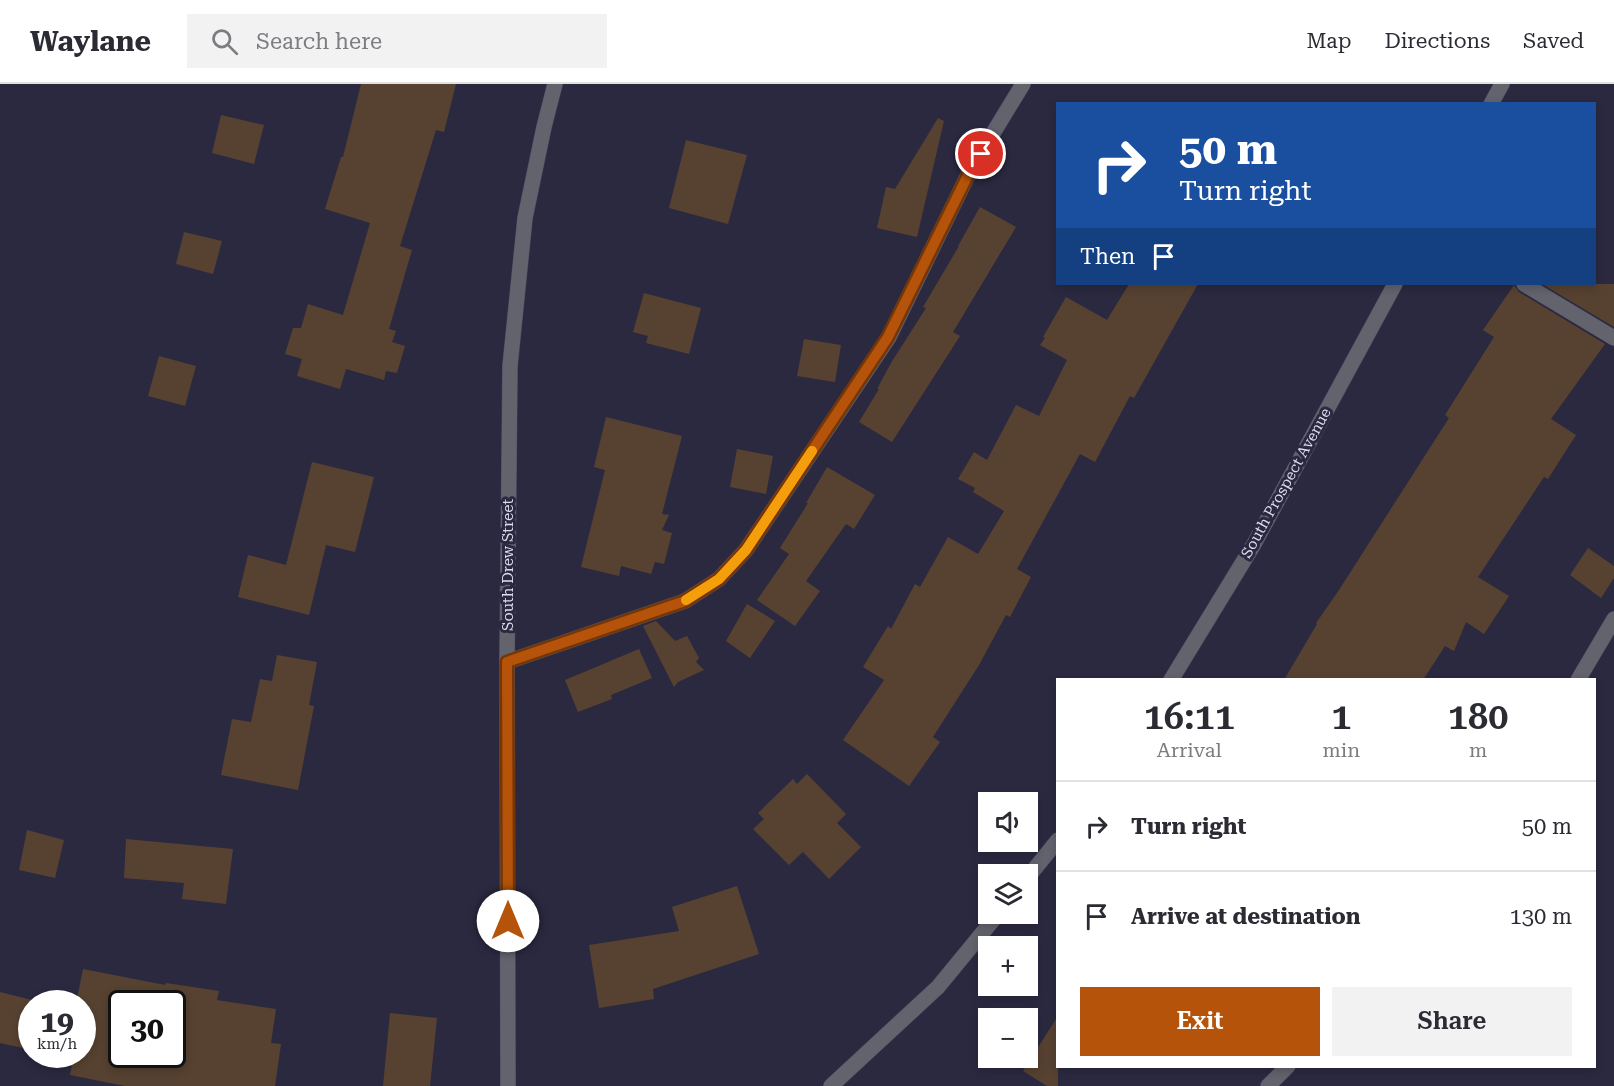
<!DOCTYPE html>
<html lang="en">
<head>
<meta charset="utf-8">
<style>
  :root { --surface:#fff; --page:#f2f2f3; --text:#2b2b33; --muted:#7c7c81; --line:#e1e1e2; --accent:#b45309 }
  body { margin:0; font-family:"Roboto Serif",serif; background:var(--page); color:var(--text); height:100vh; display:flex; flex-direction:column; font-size:22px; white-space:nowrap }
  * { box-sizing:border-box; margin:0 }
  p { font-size:20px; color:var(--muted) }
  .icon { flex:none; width:33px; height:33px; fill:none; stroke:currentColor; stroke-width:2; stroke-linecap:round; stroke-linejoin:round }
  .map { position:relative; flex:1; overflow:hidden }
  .panel { position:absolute; left:1056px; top:594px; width:540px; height:390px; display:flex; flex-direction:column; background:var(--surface); border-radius:0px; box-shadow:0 3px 9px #0003 }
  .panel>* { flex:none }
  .top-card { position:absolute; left:1056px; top:18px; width:540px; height:183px; border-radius:0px; box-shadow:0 3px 9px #0003; background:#1a4fa0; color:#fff; overflow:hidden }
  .fabs { position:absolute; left:978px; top:708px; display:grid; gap:12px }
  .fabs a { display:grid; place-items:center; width:60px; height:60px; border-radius:0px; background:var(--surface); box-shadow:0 3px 9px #0003; font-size:30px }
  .speed { position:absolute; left:18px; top:906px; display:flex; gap:12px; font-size:30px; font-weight:700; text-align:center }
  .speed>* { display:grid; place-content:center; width:78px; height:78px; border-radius:50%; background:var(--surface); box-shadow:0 3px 9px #0003; line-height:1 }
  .speed small { font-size:15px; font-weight:400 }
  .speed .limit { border:3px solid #111; border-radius:9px; background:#fff; color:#111 }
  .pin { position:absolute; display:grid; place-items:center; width:51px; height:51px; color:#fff; margin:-26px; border:3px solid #fff; border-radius:50%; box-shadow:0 2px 6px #0007 }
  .me { position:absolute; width:66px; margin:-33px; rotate:0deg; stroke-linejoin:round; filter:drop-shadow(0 0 4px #0008) }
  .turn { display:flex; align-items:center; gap:21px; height:126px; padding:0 24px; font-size:27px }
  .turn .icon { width:78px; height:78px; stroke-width:2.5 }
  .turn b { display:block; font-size:42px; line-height:51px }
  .then { display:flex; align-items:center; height:57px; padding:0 24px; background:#0003; gap:12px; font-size:22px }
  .eta { display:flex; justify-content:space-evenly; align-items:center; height:102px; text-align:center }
  .eta b { font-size:36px; font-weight:600; line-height:42px }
  .cta { display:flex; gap:12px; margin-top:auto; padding:12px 24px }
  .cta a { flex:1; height:69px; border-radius:0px; background:var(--accent); color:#fff; font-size:24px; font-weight:600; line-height:69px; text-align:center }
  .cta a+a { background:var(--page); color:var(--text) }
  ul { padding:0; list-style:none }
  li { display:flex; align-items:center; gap:18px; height:90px; padding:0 24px; border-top:2px solid var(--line) }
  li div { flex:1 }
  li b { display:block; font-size:22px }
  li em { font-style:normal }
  header { display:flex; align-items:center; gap:36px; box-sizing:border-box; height:84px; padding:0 30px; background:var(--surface); border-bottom:2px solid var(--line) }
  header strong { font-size:28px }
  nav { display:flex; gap:33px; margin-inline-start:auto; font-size:21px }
  .search { width:420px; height:54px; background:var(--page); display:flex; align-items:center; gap:15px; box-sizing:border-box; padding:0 21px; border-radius:0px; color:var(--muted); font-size:22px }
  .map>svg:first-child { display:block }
  .building { fill:#574231; fill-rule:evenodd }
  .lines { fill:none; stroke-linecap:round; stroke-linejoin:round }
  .minor-casing { stroke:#47465b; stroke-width:16 }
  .minor { stroke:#63636e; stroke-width:15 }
  .route-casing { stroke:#753606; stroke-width:15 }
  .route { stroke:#b45309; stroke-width:10 }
  .slow { stroke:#f59e0b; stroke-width:10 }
  .labels { text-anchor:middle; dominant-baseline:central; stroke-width:6; stroke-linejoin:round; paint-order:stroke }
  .street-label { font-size:15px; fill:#dcdceb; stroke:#2b2940 }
</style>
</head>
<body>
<header>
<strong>Waylane</strong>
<div class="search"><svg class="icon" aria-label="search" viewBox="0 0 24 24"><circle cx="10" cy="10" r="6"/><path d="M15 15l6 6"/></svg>Search here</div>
<nav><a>Map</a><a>Directions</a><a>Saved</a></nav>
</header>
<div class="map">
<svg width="1614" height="1002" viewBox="0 0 1614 1002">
  <rect width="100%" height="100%" fill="#2b2940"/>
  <g class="building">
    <path d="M 361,0 L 456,0 L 444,48 L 436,46 L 400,162 L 412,166 L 389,245 L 396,247 L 392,258 L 405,262 L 397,289 L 386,287 L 384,296 L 346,285 L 340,305 L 297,292 L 302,275 L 285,270 L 293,244 L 301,244 L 308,220 L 343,231 L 370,139 L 325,125 L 341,73 L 343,73 Z"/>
    <path d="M 221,31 L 264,41 L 254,80 L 212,69 Z"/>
    <path d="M 938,34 L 944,37 L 917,153 L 877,144 L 886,103 L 895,105 Z"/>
    <path d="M 686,56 L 747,71 L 728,140 L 669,124 Z"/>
    <path d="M 980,123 L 1016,143 L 953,248 L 960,252 L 892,358 L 859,338 L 879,305 L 877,305 L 891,279 L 926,224 L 923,223 L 959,162 L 958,162 Z"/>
    <path d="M 184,148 L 222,157 L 213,190 L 176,180 Z"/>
    <path d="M 1129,200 L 1198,200 L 1134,314 L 1130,312 L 1095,378 L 1080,370 L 1017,485 L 1031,493 L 1010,533 L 1006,531 L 979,581 L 933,653 L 940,658 L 909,702 L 843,656 L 884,596 L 863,583 L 888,542 L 891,545 L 915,500 L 920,503 L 948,453 L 978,470 L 1004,427 L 973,408 L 975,404 L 958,395 L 974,368 L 987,376 L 1016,321 L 1039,332 L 1067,276 L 1040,261 L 1045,254 L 1043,253 L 1066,213 L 1107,236 Z"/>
    <path d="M 1542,200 L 1614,200 L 1614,243 Z"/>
    <path d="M 1514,201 L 1519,208 L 1605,260 L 1551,335 L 1576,351 L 1548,395 L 1544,393 L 1478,493 L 1509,512 L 1484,550 L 1466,538 L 1454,567 L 1445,562 L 1423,596 L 1284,596 L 1317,540 L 1316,539 L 1339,506 L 1449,334 L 1445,331 L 1494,253 L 1483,246 Z"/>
    <path d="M 644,209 L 701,224 L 689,270 L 646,259 L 648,252 L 633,248 Z"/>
    <path d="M 804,255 L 841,261 L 835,298 L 797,292 Z"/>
    <path d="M 159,272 L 196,282 L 185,322 L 148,312 Z"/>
    <path d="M 606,333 L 682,352 L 662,430 L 669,431 L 662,446 L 672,449 L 664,480 L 655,478 L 651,490 L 621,482 L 619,492 L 581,483 L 605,386 L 594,383 Z"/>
    <path d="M 737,365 L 773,372 L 766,410 L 730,403 Z"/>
    <path d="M 312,378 L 374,393 L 355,468 L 326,461 L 309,531 L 238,513 L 248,471 L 286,481 Z"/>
    <path d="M 827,383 L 875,411 L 854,445 L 846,440 L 806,497 L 820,507 L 795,542 L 757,516 L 789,470 L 780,464 L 808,419 L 806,419 Z"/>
    <path d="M 1588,464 L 1614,482 L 1614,494 L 1601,514 L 1570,491 Z"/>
    <path d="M 747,520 L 775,537 L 750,574 L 726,557 Z"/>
    <path d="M 656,537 L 675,557 L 687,552 L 699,574 L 696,578 L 704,586 L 678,598 L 674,603 L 643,542 Z"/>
    <path d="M 639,565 L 652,594 L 611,611 L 612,615 L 578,628 L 565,596 Z"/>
    <path d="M 277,571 L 317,578 L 309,621 L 314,622 L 298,706 L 221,691 L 232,635 L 251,638 L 260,595 L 272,597 Z"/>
    <path d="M 807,690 L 846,730 L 837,739 L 861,763 L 829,795 L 803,768 L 789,781 L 753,745 L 764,735 L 758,729 L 793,695 L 797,700 Z"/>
    <path d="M 27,746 L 64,756 L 55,794 L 19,786 Z"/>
    <path d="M 126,755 L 233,765 L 226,820 L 182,815 L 184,799 L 124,794 Z"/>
    <path d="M 737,802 L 759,870 L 653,905 L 654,915 L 599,924 L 589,861 L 679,847 L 672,823 Z"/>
    <path d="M 83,885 L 165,901 L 166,899 L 219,907 L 217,916 L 276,925 L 271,959 L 281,960 L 275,1002 L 125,1002 L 70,991 L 73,976 L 52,970 L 82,970 L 82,920 L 76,920 ZM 122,920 L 172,920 L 172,970 L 122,970 Z"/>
    <path d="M 0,908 L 48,920 L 32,920 L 32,966 L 0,959 Z"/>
    <path d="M 390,929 L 437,934 L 430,1002 L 383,1002 Z"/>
    <path d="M 1058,932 L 1058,1002 L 1047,1002 L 1023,987 Z"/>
  </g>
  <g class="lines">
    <defs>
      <g id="minor">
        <path d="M 1491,20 L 1502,0"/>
        <path d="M 1524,200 L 1614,254"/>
        <path d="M 507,578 L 685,517 L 719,495 L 746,466 L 889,253 L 970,87 L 1023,0"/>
        <path d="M 1171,596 L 1254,460 L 1395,200"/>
        <path d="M 1578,596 L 1614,535"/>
        <path d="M 1028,793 L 1058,756"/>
        <path d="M 508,1002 L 507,578 L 510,282 L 525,134 L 544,43 L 555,0"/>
        <path d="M 831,1002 L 938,903 L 998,830"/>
        <path d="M 1268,1002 L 1288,982"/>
      </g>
    </defs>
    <use href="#minor" class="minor-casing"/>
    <use href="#minor" class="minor"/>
  </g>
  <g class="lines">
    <defs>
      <path id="route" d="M 508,837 L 507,578 L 685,517 L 719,495 L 746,466 L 888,253 L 970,87 L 981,70"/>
    </defs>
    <use href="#route" class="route-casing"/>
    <use href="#route" class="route"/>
    <path class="slow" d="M 686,516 L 719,495 L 746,466 L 812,367"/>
  </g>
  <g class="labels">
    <g class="street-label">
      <text transform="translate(1286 399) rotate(-61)">South Prospect Avenue</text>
      <text transform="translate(508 481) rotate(-90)">South Drew Street</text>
    </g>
  </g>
</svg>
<div class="fabs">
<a><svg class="icon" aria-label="sound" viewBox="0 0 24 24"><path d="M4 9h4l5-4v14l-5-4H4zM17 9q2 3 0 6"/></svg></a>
<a><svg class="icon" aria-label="layers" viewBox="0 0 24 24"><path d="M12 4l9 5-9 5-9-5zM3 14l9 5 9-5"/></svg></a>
<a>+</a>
<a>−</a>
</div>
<div class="speed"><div>19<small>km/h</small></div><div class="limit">30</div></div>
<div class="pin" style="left:981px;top:70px;background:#d93025"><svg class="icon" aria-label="arrive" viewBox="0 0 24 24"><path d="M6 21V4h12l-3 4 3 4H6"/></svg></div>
<svg class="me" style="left:508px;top:837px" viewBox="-20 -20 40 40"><circle r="19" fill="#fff"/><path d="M0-13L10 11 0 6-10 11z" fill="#b45309"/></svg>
<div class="top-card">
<div class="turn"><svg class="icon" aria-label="right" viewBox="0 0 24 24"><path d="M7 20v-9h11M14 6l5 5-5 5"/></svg><div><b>50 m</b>Turn right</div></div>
<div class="then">Then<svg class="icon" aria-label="arrive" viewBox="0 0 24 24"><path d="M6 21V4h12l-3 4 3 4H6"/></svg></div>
</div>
<section class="panel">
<div class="eta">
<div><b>16:11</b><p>Arrival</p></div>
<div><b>1</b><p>min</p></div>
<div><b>180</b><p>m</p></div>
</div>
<ul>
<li><svg class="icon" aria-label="right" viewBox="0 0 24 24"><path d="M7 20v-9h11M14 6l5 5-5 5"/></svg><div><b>Turn right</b></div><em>50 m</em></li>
<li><svg class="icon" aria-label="arrive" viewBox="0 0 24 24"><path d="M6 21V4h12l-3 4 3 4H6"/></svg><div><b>Arrive at destination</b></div><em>130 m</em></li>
</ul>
<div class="cta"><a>Exit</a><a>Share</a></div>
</section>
</div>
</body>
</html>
